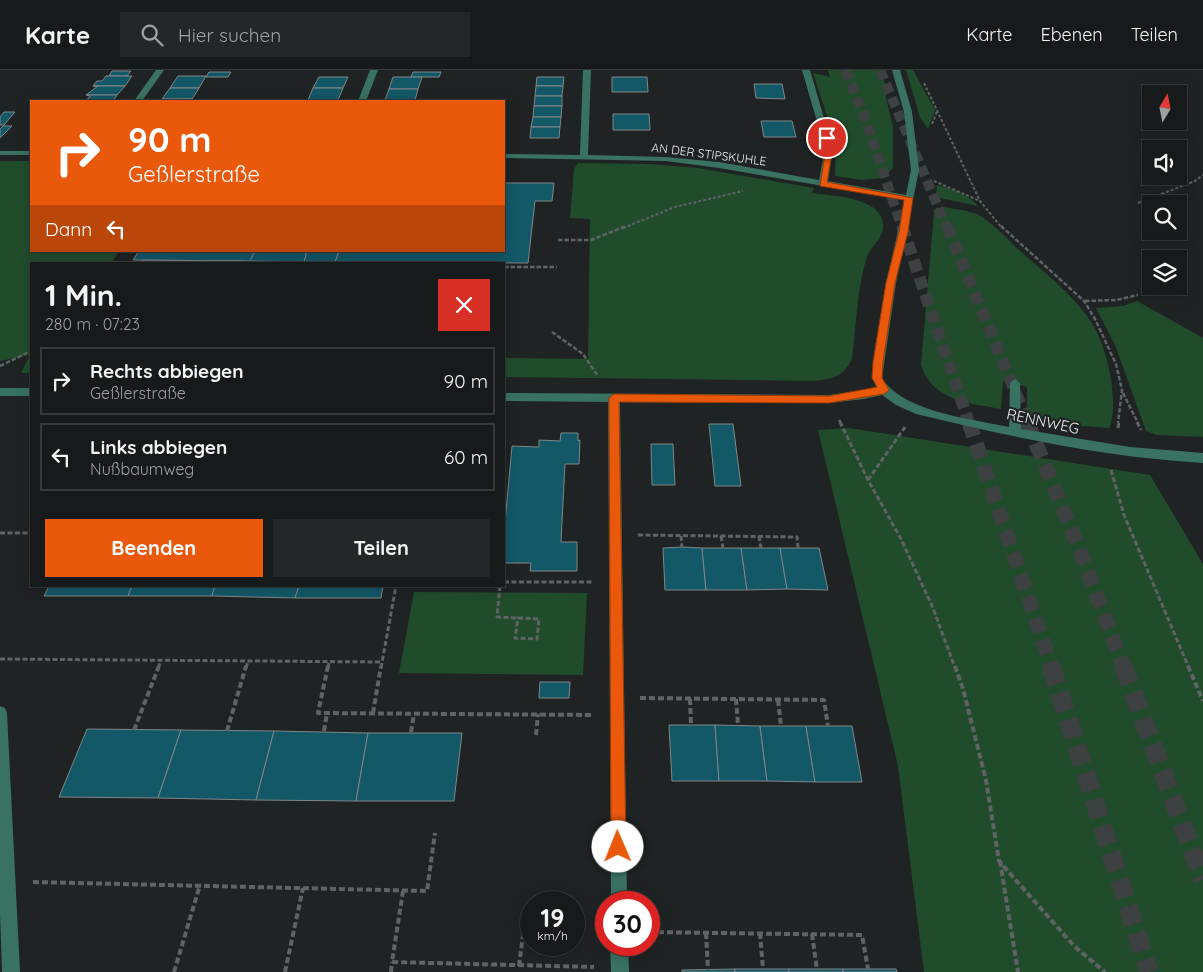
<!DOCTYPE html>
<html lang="de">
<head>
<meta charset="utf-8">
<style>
  :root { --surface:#171a1a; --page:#242727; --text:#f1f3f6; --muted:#9ea1a2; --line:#363839; --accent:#ea580c }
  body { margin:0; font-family:Quicksand,sans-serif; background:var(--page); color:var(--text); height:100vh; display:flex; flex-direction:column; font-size:19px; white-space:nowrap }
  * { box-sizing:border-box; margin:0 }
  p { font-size:16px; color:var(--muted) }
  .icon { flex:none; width:28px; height:28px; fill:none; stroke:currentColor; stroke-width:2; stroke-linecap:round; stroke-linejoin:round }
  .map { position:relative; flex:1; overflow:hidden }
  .sheet { position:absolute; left:30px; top:192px; width:475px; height:325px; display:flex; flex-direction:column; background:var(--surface); border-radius:0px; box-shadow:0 2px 12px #0003,0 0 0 1px var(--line) }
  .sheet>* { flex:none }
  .guide { position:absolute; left:30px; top:30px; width:475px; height:152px; border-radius:0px; box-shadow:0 2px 12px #0003,0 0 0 1px var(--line); background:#ea580c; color:#fff; overflow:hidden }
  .needle { width:32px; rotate:10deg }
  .tools { position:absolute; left:1142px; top:15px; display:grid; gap:10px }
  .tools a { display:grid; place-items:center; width:45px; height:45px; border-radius:0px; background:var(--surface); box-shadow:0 2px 12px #0003,0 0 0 1px var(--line); font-size:25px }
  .speed { position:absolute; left:520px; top:821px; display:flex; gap:10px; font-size:25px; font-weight:700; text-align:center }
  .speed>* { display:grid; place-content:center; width:65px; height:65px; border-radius:50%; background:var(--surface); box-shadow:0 2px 12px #0003,0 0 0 1px var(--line); line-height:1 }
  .speed small { font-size:12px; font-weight:400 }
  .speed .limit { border:8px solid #d22; background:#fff; color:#111 }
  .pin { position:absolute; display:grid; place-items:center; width:42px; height:42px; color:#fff; margin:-21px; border:2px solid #fff; border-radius:50%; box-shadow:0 1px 5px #0007 }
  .me { position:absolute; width:55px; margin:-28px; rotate:359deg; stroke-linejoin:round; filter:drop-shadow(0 0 4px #0008) }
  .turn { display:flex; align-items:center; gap:18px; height:105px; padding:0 15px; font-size:22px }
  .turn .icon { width:65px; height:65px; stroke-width:2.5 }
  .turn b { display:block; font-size:35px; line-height:42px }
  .then { display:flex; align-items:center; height:48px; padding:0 15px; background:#0003; gap:10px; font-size:19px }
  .round { display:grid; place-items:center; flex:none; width:52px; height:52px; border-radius:0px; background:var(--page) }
  .summary { display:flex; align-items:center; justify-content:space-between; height:85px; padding:0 15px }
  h1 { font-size:30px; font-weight:800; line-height:38px }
  .primary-button { display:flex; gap:10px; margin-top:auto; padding:10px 15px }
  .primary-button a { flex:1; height:58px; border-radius:0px; background:var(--accent); color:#fff; font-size:20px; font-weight:800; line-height:58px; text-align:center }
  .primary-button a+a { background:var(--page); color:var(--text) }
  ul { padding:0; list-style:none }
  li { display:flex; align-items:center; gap:15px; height:68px; margin:0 10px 8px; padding:0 5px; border:2px solid var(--line); border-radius:0px }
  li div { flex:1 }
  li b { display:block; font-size:19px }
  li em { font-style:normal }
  header { display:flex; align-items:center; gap:30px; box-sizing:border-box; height:70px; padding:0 25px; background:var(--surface); border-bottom:1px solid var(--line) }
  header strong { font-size:24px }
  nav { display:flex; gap:28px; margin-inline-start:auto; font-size:18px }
  .search { width:350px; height:45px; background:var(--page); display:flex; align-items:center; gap:12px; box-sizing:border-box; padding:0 18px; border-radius:0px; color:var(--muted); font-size:19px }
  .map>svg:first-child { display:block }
  .green { fill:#214c2c }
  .building { fill:#135867; stroke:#818687 }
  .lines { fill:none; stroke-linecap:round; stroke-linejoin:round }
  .highway-tunnel-far3 { stroke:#3d4141; stroke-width:10; stroke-dasharray:10 5; stroke-linecap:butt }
  .highway-tunnel-far2 { stroke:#3d4141; stroke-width:12; stroke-dasharray:12 6; stroke-linecap:butt }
  .highway-tunnel-far1 { stroke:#3d4141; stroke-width:15; stroke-dasharray:15 8; stroke-linecap:butt }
  .highway-tunnel { stroke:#3d4141; stroke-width:19; stroke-dasharray:19 9; stroke-linecap:butt }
  .path-far3 { stroke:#5f6363; stroke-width:2; stroke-dasharray:3 2; stroke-linecap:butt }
  .path-far2 { stroke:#5f6363; stroke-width:2.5; stroke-dasharray:4.5 2; stroke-linecap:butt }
  .path-far1 { stroke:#5f6363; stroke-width:3; stroke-dasharray:5 2.5; stroke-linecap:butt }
  .path { stroke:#5f6363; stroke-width:4; stroke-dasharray:6 3; stroke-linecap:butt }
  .minor { fill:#3a7261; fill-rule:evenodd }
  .route { fill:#ea580c; stroke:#983908 }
  .labels { text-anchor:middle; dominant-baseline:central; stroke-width:4.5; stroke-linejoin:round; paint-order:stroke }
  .far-street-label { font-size:12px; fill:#eaeded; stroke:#1f2323 }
  .street-label { font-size:15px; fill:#eaeded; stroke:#1f2323 }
</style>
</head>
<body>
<header>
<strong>Karte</strong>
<div class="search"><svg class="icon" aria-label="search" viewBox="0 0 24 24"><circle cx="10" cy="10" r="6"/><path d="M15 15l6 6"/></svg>Hier suchen</div>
<nav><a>Karte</a><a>Ebenen</a><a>Teilen</a></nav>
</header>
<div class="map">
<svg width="1203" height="902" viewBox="0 0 1203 902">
  <rect width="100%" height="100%" fill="#1f2323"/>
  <g class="green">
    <path d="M 828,0 L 879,0 L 886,15 L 886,28 L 893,57 L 893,98 L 883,108 L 862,110 L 835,106 L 836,73 L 813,3 L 830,7 Z"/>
    <path d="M 906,0 L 913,0 L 935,40 L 928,59 L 920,47 Z"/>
    <path d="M 0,91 L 31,91 L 31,181 L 119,181 L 113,191 L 31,194 L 31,303 L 21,303 L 30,285 L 0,291 Z"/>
    <path d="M 578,93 L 650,94 L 698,98 L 814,118 L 812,123 C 833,126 887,127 883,159 C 881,171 869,178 866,189 C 857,221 856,256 852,289 C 842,308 834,308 815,311 L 504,307 L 504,288 L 588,289 L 590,149 L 570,148 L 574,99 Z"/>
    <path d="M 937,115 C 950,118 970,125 978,136 L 936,127 Z"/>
    <path d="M 943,137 C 955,139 966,140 977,144 C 992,152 1005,167 1018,179 C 1043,202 1075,225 1093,255 C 1107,277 1120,334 1109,358 L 1071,355 L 1027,345 L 1027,317 L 1003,311 L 1001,339 C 970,333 932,331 921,295 L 934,142 L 936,138 Z"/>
    <path d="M 1137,231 L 1203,268 L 1203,367 L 1157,365 L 1146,361 L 1115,275 L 1096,238 L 1123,236 Z"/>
    <path d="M 849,358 L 1150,405 L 1203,494 L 1203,902 L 924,902 L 898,696 L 818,360 Z"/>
    <path d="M 414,522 L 587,523 L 583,605 L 399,603 Z"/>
  </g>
  <g class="building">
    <path d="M 112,1 L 131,1 L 127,6 L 109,6 Z"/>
    <path d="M 209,2 L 231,2 L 228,7 L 206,7 Z"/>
    <path d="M 413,2 L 441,2 L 439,7 L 411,7 Z"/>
    <path d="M 106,6 L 132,6 L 125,16 L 93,16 L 97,11 L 102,11 Z"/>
    <path d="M 178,6 L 206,6 L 199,18 L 170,18 Z"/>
    <path d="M 319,7 L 348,7 L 343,18 L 313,18 Z"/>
    <path d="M 393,7 L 422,7 L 418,19 L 389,19 Z"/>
    <path d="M 537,7 L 564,7 L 563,16 L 536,16 Z"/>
    <path d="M 612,7 L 647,7 L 648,22 L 612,22 Z"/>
    <path d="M 754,14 L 782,14 L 785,29 L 756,28 Z"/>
    <path d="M 93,16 L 125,16 L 117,25 L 86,25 L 98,16 Z"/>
    <path d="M 536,16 L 563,16 L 562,26 L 535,26 Z"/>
    <path d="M 170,18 L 199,18 L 192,29 L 162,29 Z"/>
    <path d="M 313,18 L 343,18 L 338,30 L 308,30 Z"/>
    <path d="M 389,19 L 418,19 L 415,30 L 385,30 Z"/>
    <path d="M 86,25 L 117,25 L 113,31 L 81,31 L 86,31 L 90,26 Z"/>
    <path d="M 535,26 L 562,26 L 562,36 L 534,36 Z"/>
    <path d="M 162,29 L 192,29 L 161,31 Z"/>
    <path d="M 534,36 L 562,36 L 561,47 L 533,47 Z"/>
    <path d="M 4,42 L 15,42 L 4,55 L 0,55 L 0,47 Z"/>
    <path d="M 613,44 L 649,44 L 650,60 L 613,60 Z"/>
    <path d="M 533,47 L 561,47 L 560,57 L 531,57 Z"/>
    <path d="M 761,51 L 792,51 L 796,67 L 764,67 Z"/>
    <path d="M 3,56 L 12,56 L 0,68 L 0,59 Z"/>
    <path d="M 531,57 L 560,57 L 559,68 L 530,68 Z"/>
    <path d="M 504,113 L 554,113 L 552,131 L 535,131 L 528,193 L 335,192 L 339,181 L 504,181 Z"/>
    <path d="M 139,181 L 255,181 L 250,191 L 133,190 Z"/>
    <path d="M 255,181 L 307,181 L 304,192 L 250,191 Z"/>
    <path d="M 307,181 L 339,181 L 335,192 L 304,192 Z"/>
    <path d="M 144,190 L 232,191 L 245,191 L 243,194 L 142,194 Z"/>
    <path d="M 343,192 L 425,193 L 343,194 Z"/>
    <path d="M 709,354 L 733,354 L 741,416 L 715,416 Z"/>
    <path d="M 561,363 L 578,363 L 578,371 L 580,370 L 579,394 L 565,394 L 561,472 L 577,472 L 577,501 L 530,501 L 531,493 L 504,493 L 504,464 L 512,376 L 539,377 L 539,370 L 560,371 Z"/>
    <path d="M 651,374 L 673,374 L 675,415 L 652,415 Z"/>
    <path d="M 682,477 L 702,478 L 706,520 L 665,520 L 663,478 Z"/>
    <path d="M 702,478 L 741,478 L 747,520 L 706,520 Z"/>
    <path d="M 741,478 L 780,478 L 787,519 L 747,520 Z"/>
    <path d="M 780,478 L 819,478 L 828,520 L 787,519 Z"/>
    <path d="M 49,516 L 132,516 L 128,526 L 44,526 Z"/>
    <path d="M 132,516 L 215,516 L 212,526 L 128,526 Z"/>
    <path d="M 215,516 L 299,516 L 295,528 L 212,526 Z"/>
    <path d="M 299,516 L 383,516 L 381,528 L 295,528 Z"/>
    <path d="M 540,612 L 570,612 L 569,628 L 539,628 Z"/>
    <path d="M 669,655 L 715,655 L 719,711 L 672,711 Z"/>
    <path d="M 715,655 L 760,656 L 767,711 L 719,711 Z"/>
    <path d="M 760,656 L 806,656 L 815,712 L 767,711 Z"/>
    <path d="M 806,656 L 852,656 L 862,712 L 815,712 Z"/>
    <path d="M 87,659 L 181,660 L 158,728 L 59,727 Z"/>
    <path d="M 181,660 L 274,661 L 256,730 L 158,728 Z"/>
    <path d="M 274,661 L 368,663 L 356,731 L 256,730 Z"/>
    <path d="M 368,663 L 462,663 L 454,731 L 356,731 Z"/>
    <path d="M 735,899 L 735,902 L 682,902 L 682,900 Z"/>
    <rect x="735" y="899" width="54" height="3"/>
    <rect x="789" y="899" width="54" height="3"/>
    <path d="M 843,899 L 896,899 L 897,902 L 843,902 Z"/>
  </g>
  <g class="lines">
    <g class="highway-tunnel-far3">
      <path d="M 845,0 L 864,45 L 902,158"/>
      <path d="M 880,0 L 947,158"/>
    </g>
    <g class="highway-tunnel-far2">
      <path d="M 902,156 L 969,353"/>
      <path d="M 947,156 L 1028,353"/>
    </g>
    <g class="highway-tunnel-far1">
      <path d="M 969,352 L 1052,598"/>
      <path d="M 1027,352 L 1077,473 L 1124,598"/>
    </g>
    <g class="highway-tunnel">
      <path d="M 1051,596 L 1149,902"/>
      <path d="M 1123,596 L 1203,810"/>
    </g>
    <g class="path-far3">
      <path d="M 924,13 L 980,131 L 1002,158"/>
      <path d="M 932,54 L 937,41"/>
      <path d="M 934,111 L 980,131"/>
      <path d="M 1138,133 L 1195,111 L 1203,105"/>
      <path d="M 623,158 L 675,137 L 743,121"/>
    </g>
    <g class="path-far2">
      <path d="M 1001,156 L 1084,231 L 1095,249 L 1116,294 L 1122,320 L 1118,353"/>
      <path d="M 558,170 L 591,170 L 626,156"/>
      <path d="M 283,194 L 284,192"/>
      <path d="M 318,194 L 319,192"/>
      <path d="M 504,197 L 557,197"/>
      <path d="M 1085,231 L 1116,230 L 1138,225"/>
      <path d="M 552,262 L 583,284 L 598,306"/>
      <path d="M 0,296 L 31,281"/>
      <path d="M 1123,323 L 1138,353"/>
      <path d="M 839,350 L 841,353"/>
    </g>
    <g class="path-far1">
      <path d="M 840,352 L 868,410 L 901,469 L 933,538 L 955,598"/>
      <path d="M 1137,352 L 1141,360"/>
      <path d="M 1118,358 L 1119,352"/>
      <path d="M 1111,400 L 1124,445 L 1189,598"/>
      <path d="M 868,410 L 905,357"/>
      <path d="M 0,463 L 31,463"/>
      <path d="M 638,465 L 797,467 L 798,478"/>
      <path d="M 681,466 L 682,477"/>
      <path d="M 721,466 L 723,478"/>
      <path d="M 759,466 L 761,478"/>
      <path d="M 504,512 L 593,512"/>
      <path d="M 500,516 L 497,547 L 518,548"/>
      <path d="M 518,548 L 539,549 L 537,569 L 515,568 Z"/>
      <path d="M 0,589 L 382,592"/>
      <path d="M 158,598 L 161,591"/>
      <path d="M 246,598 L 248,591"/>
      <path d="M 328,598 L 329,592"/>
      <path d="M 381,598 L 396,516"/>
    </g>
    <g class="path">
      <path d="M 328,596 L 318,643 L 594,645"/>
      <path d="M 955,596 L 963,619 L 986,710 L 999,791 L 1074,876 L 1105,902"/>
      <path d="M 1188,596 L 1203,631"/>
      <path d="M 640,628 L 824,630 L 828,656"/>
      <path d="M 690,629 L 691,655"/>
      <path d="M 736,629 L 738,655"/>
      <path d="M 778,630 L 781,656"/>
      <path d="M 373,643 L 381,596"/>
      <path d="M 134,660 L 159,596"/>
      <path d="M 227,661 L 246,596"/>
      <path d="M 324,661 L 327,643"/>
      <path d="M 411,662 L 414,644"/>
      <path d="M 536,665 L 538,644"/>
      <path d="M 1000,791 L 1018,902"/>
      <path d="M 33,812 L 427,821 L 435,763"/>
      <path d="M 403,821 L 392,892 L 594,897"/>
      <path d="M 649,862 L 862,865 L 868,899"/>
      <path d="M 706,863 L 708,900"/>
      <path d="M 760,863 L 763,899"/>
      <path d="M 812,864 L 817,900"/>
      <path d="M 519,896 L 523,865"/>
      <path d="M 174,902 L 200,815"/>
      <path d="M 285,902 L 303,818"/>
      <path d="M 391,902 L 392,892"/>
    </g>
    <g class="minor">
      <path d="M 156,0 L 164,0 L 142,31 L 134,31 Z"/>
      <path d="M 370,0 L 378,0 L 366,31 L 358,31 Z"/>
      <path d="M 583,0 L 591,0 L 588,85 L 666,87 L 719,92 L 819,110 L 825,79 L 802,0 L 810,0 L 833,79 L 828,111 L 906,125 L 911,100 L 904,42 L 892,0 L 900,0 L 912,42 L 919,100 L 896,213 L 882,308 C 903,342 972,349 1009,357 L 1010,313 L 1015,309 L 1020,313 L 1021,359 L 1130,377 L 1203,383 L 1203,393 C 1105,387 1011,367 916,344 L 896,335 L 882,325 L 864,329 L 829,333 L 620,332 L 627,832 L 611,832 L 608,332 L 504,331 L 504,323 L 829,325 L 877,318 L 872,308 L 886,213 L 905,130 L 719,98 L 666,91 L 504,88 L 504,84 L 580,85 Z"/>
      <rect x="0" y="81" width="31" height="4"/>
      <rect x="0" y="318" width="31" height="8"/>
      <path d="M 0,636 L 5,638 L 7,643 L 20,902 L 2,902 L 0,843 Z"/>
      <path d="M 610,875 L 628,875 L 629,902 L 611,902 Z"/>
    </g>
  </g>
  <path class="route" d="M 827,66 L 831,68 L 833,78 L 827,112 L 913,128 L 908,162 L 895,213 L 883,292 L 882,308 L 889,320 L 884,324 L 829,333 L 619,332 L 626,777 L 623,782 L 618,784 L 613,782 L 611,777 L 609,328 L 614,324 L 829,326 L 877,317 L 872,308 L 873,292 L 886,213 L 899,162 L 904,130 L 820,116 L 826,78 L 824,68 Z"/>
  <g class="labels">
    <g class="far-street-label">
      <text transform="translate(709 84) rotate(7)">AN DER STIPSKUHLE</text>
    </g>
    <g class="street-label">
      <text transform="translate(1043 351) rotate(12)">RENNWEG</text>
    </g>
  </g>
</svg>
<div class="tools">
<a><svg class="needle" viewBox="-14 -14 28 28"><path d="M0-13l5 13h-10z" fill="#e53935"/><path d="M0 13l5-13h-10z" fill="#9ea1a2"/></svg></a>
<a><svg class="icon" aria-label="sound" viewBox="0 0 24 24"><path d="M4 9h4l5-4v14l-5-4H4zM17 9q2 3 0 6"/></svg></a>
<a><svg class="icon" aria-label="search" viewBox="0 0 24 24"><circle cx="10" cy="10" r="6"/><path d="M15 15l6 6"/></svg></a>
<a><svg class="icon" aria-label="layers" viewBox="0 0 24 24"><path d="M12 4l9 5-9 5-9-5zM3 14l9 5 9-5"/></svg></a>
</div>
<div class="speed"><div>19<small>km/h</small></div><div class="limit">30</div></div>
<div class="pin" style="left:827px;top:68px;background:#d93025"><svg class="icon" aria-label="arrive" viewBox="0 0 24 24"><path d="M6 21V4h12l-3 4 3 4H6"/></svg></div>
<svg class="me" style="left:618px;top:777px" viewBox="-20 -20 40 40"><circle r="19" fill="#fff"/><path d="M0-13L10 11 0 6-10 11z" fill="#ea580c"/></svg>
<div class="guide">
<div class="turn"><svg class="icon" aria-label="right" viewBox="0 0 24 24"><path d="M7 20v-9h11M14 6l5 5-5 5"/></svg><div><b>90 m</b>Geßlerstraße</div></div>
<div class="then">Dann<svg class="icon" aria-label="left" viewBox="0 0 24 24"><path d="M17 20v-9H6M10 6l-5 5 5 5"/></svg></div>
</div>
<section class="sheet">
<div class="summary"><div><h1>1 Min.</h1><p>280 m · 07:23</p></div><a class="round" style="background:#d93025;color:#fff"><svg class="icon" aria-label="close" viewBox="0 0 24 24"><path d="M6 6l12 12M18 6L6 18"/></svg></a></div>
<ul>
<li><svg class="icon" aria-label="right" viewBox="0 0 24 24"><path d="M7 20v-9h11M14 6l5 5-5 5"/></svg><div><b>Rechts abbiegen</b><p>Geßlerstraße</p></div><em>90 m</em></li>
<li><svg class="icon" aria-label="left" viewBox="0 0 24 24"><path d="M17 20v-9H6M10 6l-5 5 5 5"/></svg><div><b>Links abbiegen</b><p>Nußbaumweg</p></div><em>60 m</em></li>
</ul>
<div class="primary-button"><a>Beenden</a><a>Teilen</a></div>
</section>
</div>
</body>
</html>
